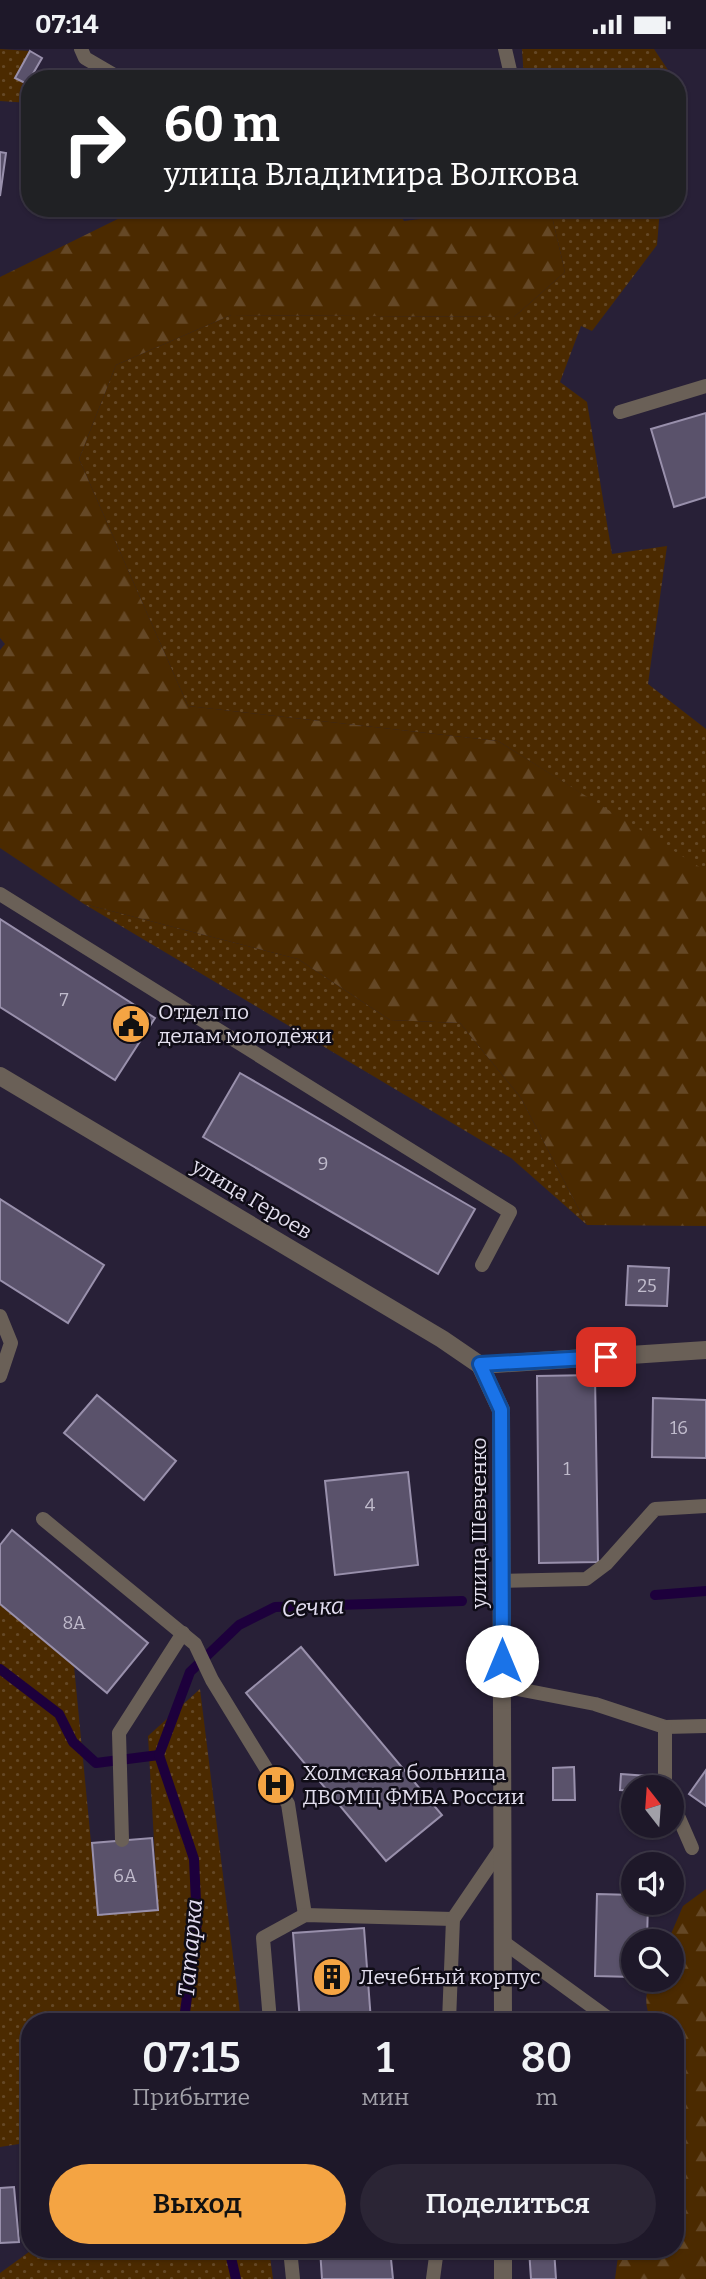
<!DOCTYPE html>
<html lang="ru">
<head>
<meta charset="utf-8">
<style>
  :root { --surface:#1e1829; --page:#2b2535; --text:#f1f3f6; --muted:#a1a0a8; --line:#3c3746; --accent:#f4a443 }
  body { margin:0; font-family:Bitter,serif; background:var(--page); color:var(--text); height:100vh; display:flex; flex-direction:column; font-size:26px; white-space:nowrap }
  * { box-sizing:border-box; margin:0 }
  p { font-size:23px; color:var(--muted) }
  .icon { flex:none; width:38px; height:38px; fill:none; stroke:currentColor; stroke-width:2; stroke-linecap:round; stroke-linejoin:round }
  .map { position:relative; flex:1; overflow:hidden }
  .details { position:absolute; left:21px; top:1964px; width:663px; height:245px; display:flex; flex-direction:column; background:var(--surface); border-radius:28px; box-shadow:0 2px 5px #0004,0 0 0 2px var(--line) }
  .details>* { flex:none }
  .top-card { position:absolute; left:21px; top:21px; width:665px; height:147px; border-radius:28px; box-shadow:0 2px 5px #0004,0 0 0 2px var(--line); background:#202124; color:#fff; overflow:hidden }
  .needle { width:46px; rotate:343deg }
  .tools { position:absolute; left:621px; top:1726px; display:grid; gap:14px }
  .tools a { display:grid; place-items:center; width:63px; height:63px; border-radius:50%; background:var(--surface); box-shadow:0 2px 5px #0004,0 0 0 2px var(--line); font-size:35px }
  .pin { position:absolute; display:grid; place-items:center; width:60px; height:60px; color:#fff; margin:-30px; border-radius:14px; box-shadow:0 4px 10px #0006 }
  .me { position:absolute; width:77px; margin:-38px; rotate:0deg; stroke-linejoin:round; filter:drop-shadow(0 0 5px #0008) }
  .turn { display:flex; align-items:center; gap:24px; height:147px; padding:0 28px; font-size:32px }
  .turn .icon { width:91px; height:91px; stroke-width:2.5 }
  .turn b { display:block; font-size:49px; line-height:60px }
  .eta { display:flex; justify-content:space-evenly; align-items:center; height:119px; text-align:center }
  .eta b { font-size:42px; font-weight:600; line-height:49px }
  .button { display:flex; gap:14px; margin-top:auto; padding:14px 28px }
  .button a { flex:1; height:80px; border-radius:42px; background:var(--accent); color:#111; font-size:28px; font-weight:600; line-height:80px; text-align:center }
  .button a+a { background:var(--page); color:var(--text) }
  .status { display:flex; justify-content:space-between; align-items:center; height:49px; padding:0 35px; background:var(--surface); direction:ltr }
  .status svg { height:19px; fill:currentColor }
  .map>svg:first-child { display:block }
  .grass { fill:url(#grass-dots) }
  .forest { fill:url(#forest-firs) }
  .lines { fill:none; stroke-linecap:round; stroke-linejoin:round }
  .stream { stroke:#1d003c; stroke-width:10 }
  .building { fill:#5a526b; stroke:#9990ac; stroke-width:2 }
  .service { stroke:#6a6057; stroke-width:14 }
  .minor { stroke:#6a6057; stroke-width:18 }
  .tertiary { stroke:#6a6057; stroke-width:18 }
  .route-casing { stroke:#114b97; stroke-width:18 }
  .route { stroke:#1a73e8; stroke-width:12 }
  .labels { text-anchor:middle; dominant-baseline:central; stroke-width:5; stroke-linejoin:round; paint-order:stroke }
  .number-label { font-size:18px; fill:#c0bbcc }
  .poi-label { font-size:21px; fill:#e2deed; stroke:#0f0c16; text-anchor:start }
  .street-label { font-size:21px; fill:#e2deed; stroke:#0f0c16 }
  .water-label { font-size:23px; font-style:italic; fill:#e2dcf0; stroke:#0f0c16 }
</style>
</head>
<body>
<div class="status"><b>07:14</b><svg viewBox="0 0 49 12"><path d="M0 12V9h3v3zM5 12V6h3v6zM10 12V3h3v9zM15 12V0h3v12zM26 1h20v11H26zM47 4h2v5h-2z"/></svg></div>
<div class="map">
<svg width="706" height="2230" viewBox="0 0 706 2230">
  <defs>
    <pattern id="grass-dots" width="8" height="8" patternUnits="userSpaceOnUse" patternTransform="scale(1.75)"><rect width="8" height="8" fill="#4b2a00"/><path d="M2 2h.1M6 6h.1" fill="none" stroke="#654826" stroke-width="1.8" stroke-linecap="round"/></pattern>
    <pattern id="forest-firs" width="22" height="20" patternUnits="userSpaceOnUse" patternTransform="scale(1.75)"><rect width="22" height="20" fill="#4b2a00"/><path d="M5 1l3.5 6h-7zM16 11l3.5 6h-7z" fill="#654826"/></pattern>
  </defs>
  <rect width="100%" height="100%" fill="#282037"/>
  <g class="grass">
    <path d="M 0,0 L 30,2 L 15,29 L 30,37 L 30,54 L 0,52 Z"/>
    <path d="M 522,0 L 654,0 L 668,21 L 667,30 L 524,30 Z"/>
    <path d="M 550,159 L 660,159 L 657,196 L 592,282 L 581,277 L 560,333 L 587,353 L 612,505 L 667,497 L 648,635 L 706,680 L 706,823 L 498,692 L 188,657 L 79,410 L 116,316 L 231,266 L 514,268 L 565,223 Z"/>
    <path d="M 84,855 L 298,910 L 390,971 L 460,974 L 521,1049 L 587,1176 L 511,1109 Z"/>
    <path d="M 0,1555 L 74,1617 L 98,1866 L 158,1861 L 148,1687 L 200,1640 L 241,1972 L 30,1972 L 30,2170 L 19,2095 L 0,2098 Z"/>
    <path d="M 33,2200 L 269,2200 L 273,2230 L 0,2230 L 0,2224 Z"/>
  </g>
  <g class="forest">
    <path d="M 140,159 L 395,159 L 404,172 L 453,166 L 473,159 L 550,159 L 565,223 L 514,268 L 231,266 L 116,316 L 79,410 L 188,657 L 498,692 L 706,822 L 706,1177 L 587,1176 L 521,1049 L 460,974 L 390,971 L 298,910 L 84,855 L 0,799 L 0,601 L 5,595 L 0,589 L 0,228 Z"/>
    <path d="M 706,1840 L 706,2230 L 615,2230 L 619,2200 L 676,2200 L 676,1972 L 652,1972 C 644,1957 645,1946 651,1930 L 672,1930 L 672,1892 L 668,1892 L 683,1857 Z"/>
  </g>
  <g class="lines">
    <g class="stream">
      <path d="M 655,1546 L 706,1542"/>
      <path d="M 0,1620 L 59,1665 L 73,1693 L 96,1714 L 159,1706"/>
      <path d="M 159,1706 L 190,1623 L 239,1576 L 275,1558 L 462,1552"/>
      <path d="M 159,1706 L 194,1810 L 197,1874 L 185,1963"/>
      <path d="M 229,2200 L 236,2230"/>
    </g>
  </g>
  <g class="building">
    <path d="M 30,2 L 42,9 L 27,35 L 15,29 Z"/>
    <path d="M 0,103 L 6,104 L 0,147 Z"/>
    <path d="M 706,364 L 706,448 L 674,458 L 651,380 Z"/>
    <path d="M 0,870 L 155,969 L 115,1031 L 0,958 Z"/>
    <path d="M 240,1024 L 475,1160 L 438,1225 L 203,1088 Z"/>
    <path d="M 0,1150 L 104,1216 L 68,1274 L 0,1231 Z"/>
    <path d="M 628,1217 L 669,1219 L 667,1257 L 626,1256 Z"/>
    <path d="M 595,1326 L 598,1513 L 539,1514 L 537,1327 Z"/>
    <path d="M 97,1346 L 176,1412 L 144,1451 L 64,1384 Z"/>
    <path d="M 653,1349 L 706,1351 L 706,1409 L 652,1408 Z"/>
    <path d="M 408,1423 L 418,1516 L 335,1526 L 325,1432 Z"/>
    <path d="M 12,1481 L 148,1594 L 107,1644 L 0,1555 L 0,1496 Z"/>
    <path d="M 301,1598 L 442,1766 L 386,1812 L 246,1644 Z"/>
    <path d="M 574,1718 L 575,1751 L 553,1751 L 553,1719 Z"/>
    <path d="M 706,1721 L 706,1757 L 689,1745 Z"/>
    <path d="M 621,1725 L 648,1727 L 647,1738 L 634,1738 L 634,1742 L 620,1741 Z"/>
    <path d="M 152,1789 L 158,1861 L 98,1866 L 92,1794 Z"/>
    <path d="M 597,1845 L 634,1846 L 634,1853 L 648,1853 L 647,1892 L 634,1892 L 634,1928 L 595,1927 Z"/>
    <path d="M 364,1879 L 371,1972 L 300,1972 L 293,1884 Z"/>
    <path d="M 14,2138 L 19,2193 L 0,2194 L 0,2139 Z"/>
    <path d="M 320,2200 L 390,2200 L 393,2230 L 322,2230 Z"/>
    <path d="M 529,2200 L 554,2200 L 556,2230 L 531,2230 Z"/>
  </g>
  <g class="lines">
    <g class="service">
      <path d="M 81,0 L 85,9 L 121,30"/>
      <path d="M 505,0 L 512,30"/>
      <path d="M 620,363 L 706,337"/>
      <path d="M 0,845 L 510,1163 L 482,1216"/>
      <path d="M 0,1267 L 11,1294 L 0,1327"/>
      <path d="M 43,1470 L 195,1595 L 212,1631 L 288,1755 L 305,1866"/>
      <path d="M 502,1532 L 586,1530 L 606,1515 L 655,1460 L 706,1457"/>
      <path d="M 502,1637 L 595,1655 L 665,1678 L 706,1677"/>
      <path d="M 665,1738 L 665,1678"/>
      <path d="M 672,1753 L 692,1799"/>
      <path d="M 122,1791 L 119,1684 L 183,1584"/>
      <path d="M 502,1892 L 612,1972"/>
      <path d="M 270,1972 L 263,1889 L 305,1866 L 453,1870"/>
      <path d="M 449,1972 L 453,1870 L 502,1798"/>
      <path d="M 290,2200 L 293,2230"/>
      <path d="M 433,2230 L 437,2200"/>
    </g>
    <g class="minor">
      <path d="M 503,1972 L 501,1361 L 480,1316 L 706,1301"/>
      <path d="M 503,2200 L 503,2230"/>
    </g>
    <path class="tertiary" d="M 0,1027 L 442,1290 L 480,1316"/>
  </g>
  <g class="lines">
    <defs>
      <path id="route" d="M 502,1612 L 501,1361 L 480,1315 L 606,1308"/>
    </defs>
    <use href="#route" class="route-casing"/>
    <use href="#route" class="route"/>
  </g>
  <defs>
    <symbol id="civic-disc" viewBox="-11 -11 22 22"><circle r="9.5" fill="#f4a443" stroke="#0f0c16"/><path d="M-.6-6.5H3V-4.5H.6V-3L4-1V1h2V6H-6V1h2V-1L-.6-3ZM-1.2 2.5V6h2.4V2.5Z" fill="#111"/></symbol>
    <symbol id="hospital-disc" viewBox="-11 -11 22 22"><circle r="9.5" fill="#f4a443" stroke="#0f0c16"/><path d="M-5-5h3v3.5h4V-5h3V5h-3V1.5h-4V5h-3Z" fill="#111"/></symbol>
    <symbol id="building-disc" viewBox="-11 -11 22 22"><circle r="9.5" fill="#f4a443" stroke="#0f0c16"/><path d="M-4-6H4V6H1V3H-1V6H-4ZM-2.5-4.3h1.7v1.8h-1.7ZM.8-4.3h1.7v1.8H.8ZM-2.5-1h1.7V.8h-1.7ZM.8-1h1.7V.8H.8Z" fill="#111"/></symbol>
  </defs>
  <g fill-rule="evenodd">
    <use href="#civic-disc" x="109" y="953" width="44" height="44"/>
    <use href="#hospital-disc" x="254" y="1714" width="44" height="44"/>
    <use href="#building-disc" x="310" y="1906" width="44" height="44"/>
  </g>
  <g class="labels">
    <g class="number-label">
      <text x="64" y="951">7</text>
      <text x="323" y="1115">9</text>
      <text x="647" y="1237">25</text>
      <text x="679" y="1379">16</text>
      <text x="567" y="1420">1</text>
      <text x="370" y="1456">4</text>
      <text x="74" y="1574">8А</text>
      <text x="125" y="1827">6А</text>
    </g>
    <g class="poi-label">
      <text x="158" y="963">Отдел по<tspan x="158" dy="24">делам молодёжи</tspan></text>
      <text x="303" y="1724">Холмская больница<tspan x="303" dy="24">ДВОМЦ ФМБА России</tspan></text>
      <text x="359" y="1928">Лечебный корпус</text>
    </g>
    <g class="street-label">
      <text transform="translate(252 1150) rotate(31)">улица Героев</text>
      <text transform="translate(479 1474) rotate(-90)">улица Шевченко</text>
    </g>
    <g class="water-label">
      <text transform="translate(313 1558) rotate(-3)">Сечка</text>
      <text transform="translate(190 1899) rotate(-85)">Татарка</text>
    </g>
  </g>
</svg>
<div class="tools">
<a><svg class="needle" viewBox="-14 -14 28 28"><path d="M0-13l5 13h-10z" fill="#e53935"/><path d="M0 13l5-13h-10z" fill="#a1a0a8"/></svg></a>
<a><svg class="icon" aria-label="sound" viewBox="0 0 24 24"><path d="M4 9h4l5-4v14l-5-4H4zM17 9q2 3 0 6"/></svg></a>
<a><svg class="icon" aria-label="search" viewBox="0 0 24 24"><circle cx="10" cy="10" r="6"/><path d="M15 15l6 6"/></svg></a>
</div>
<div class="pin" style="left:606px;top:1308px;background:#d93025"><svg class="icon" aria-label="arrive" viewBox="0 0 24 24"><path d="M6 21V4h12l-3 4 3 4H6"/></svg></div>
<svg class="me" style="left:502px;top:1612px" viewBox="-20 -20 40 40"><circle r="19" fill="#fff"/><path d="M0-13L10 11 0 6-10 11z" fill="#1a73e8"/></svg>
<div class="top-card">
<div class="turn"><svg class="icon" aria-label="right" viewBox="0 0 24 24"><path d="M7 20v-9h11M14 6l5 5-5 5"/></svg><div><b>60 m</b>улица Владимира Волкова</div></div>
</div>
<section class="details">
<div class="eta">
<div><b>07:15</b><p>Прибытие</p></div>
<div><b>1</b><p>мин</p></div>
<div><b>80</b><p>m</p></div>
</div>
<div class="button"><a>Выход</a><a>Поделиться</a></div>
</section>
</div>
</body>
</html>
